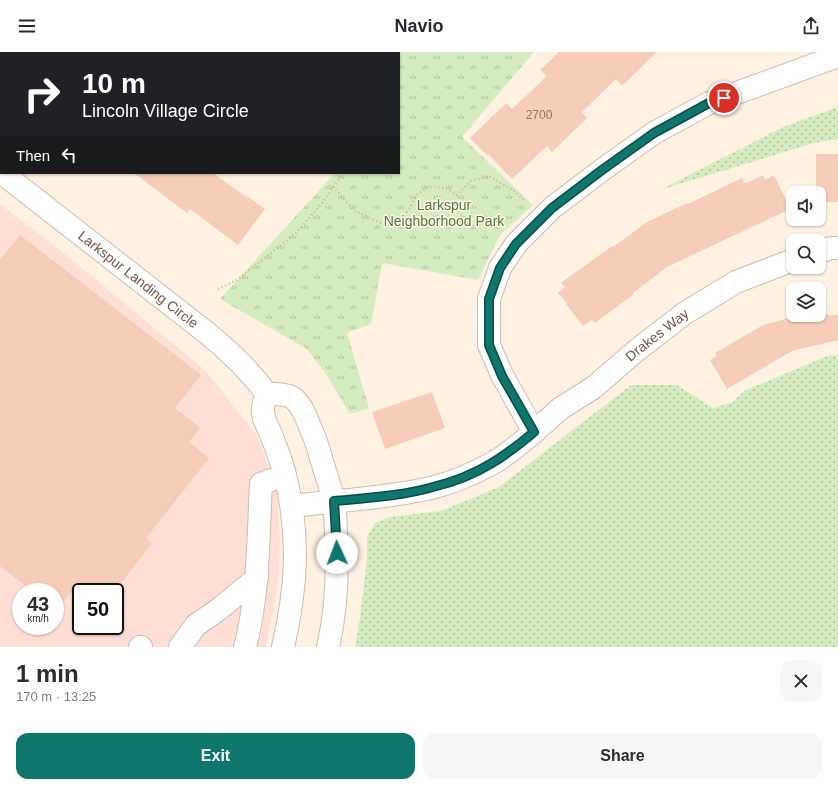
<!DOCTYPE html>
<html lang="en">
<head>
<meta charset="utf-8">
<style>
  :root { --surface:#fff; --page:#f7f7f7; --text:#2b2b33; --muted:#7c7c81; --accent:#0f766e }
  body { margin:0; font-family:Helvetica,sans-serif; background:var(--page); color:var(--text); height:100vh; display:flex; flex-direction:column; font-size:15px; white-space:nowrap }
  * { box-sizing:border-box; margin:0 }
  p { font-size:13px; color:var(--muted) }
  .icon { flex:none; width:22px; height:22px; fill:none; stroke:currentColor; stroke-width:2; stroke-linecap:round; stroke-linejoin:round }
  .map { position:relative; height:595px; overflow:hidden }
  .panel { display:flex; flex-direction:column; background:var(--surface); flex:1 }
  .panel>* { flex:none }
  .top-card { position:absolute; left:0px; top:0px; width:400px; height:122px; box-shadow:0 1px 3px #0004; background:#202124; color:#fff; overflow:hidden }
  .controls { position:absolute; left:786px; top:134px; display:grid; gap:8px }
  .controls a { display:grid; place-items:center; width:40px; height:40px; border-radius:8px; background:var(--surface); box-shadow:0 1px 3px #0004; font-size:20px }
  .speed { position:absolute; left:12px; top:531px; display:flex; gap:8px; font-size:20px; font-weight:700; text-align:center }
  .speed>* { display:grid; place-content:center; width:52px; height:52px; border-radius:50%; background:var(--surface); box-shadow:0 1px 3px #0004; line-height:1 }
  .speed small { font-size:10px; font-weight:400 }
  .speed .limit { border:2px solid #111; border-radius:6px; background:#fff; color:#111 }
  .pin { position:absolute; display:grid; place-items:center; width:34px; height:34px; color:#fff; margin:-17px; border:2px solid #fff; border-radius:50%; box-shadow:0 1px 4px #0007 }
  .me { position:absolute; width:44px; margin:-22px; rotate:358deg; stroke-linejoin:round; filter:drop-shadow(0 0 3px #0008) }
  .turn { display:flex; align-items:center; gap:14px; height:84px; padding:0 16px; font-size:18px }
  .turn .icon { width:52px; height:52px; stroke-width:2.5 }
  .turn b { display:block; font-size:28px; line-height:34px }
  .then { display:flex; align-items:center; height:38px; padding:0 16px; background:#0003; gap:8px; font-size:15px }
  .round { display:grid; place-items:center; flex:none; width:42px; height:42px; border-radius:12px; background:var(--page) }
  .overview { display:flex; align-items:center; justify-content:space-between; height:68px; padding:0 16px }
  h1 { font-size:24px; font-weight:800; line-height:30px }
  .primary-button { display:flex; gap:8px; margin-top:auto; padding:8px 16px }
  .primary-button a { flex:1; height:46px; border-radius:12px; background:var(--accent); color:#fff; font-size:16px; font-weight:800; line-height:46px; text-align:center }
  .primary-button a+a { background:var(--page); color:var(--text) }
  header { display:flex; justify-content:space-between; align-items:center; height:52px; padding:0 16px; background:var(--surface); font-size:18px; font-weight:800 }
  .map>svg:first-child { display:block }
  .commercial { fill:#ffdfd5; fill-rule:evenodd }
  .grass { fill:url(#grass-dots) }
  .park { fill:url(#park-tufts) }
  .building { fill:#f5cdb8 }
  .lines { fill:none; stroke-linecap:round; stroke-linejoin:round }
  .service-casing { stroke:#d1baab; stroke-width:18 }
  .pedestrian-casing { stroke:#d1baab; stroke-width:24 }
  .minor-casing { stroke:#d1baab; stroke-width:24 }
  .secondary-casing { stroke:#d5b9a8; stroke-width:24 }
  .path { stroke:#dab09b; stroke-width:2.5; stroke-dasharray:1 3; stroke-linecap:butt }
  .service { stroke:#fff; stroke-width:16 }
  .pedestrian { stroke:#fff; stroke-width:22 }
  .minor { stroke:#fff; stroke-width:22 }
  .secondary { stroke:#fff; stroke-width:22 }
  .route-casing { stroke:#0a4d48; stroke-width:10 }
  .route { stroke:#0f766e; stroke-width:7 }
  .labels { text-anchor:middle; dominant-baseline:central; stroke-width:3; stroke-linejoin:round; paint-order:stroke }
  .number-label { font-size:12px; fill:#967363 }
  .park-label { font-size:14px; fill:#51783c; stroke:#fff5ea }
  .street-label { font-size:14px; fill:#775547; stroke:#fff5ea }
</style>
</head>
<body>
<header><svg class="icon" aria-label="menu" viewBox="0 0 24 24"><path d="M4 6h16M4 12h16M4 18h16"/></svg>Navio<svg class="icon" aria-label="share" viewBox="0 0 24 24"><path d="M12 15V3M7 8l5-5 5 5M5 13v7h14v-7"/></svg></header>
<div class="map">
<svg width="838" height="595" viewBox="0 0 838 595">
  <defs>
    <pattern id="grass-dots" width="8" height="8" patternUnits="userSpaceOnUse"><rect width="8" height="8" fill="#d4ecc0"/><path d="M2 2h.1M6 6h.1" fill="none" stroke="#b1c29e" stroke-width="1.8" stroke-linecap="round"/></pattern>
    <pattern id="park-tufts" width="24" height="20" patternUnits="userSpaceOnUse"><rect width="24" height="20" fill="#d4ecc0"/><path d="M3 7l-1-3M5 7V3M7 7l1-3M15 17l-1-3M17 17v-4M19 17l1-3" fill="none" stroke="#b1c29e"/></pattern>
  </defs>
  <rect width="100%" height="100%" fill="#fef1e2"/>
  <path class="commercial" d="M 0,152 L 61,199 L 205,318 L 256,382 L 277,436 L 280,490 L 279,520 L 275,548 L 266,595 L 0,595 ZM 21,540 L 55,540 L 55,574 L 21,574 ZM 81,540 L 115,540 L 115,574 L 81,574 Z"/>
  <g class="grass">
    <path d="M 838,55 L 838,87 L 814,91 L 660,138 L 783,75 Z"/>
    <path d="M 838,303 L 838,595 L 355,595 L 360,566 L 367,507 L 367,485 L 375,471 L 390,465 L 441,459 L 499,435 L 631,333 L 677,333 L 713,356 L 733,350 L 744,339 L 827,304 Z"/>
  </g>
  <path class="park" d="M 337,0 L 534,0 L 462,85 L 533,153 L 500,183 L 478,228 L 382,211 L 371,272 L 347,281 L 369,356 L 350,362 L 324,319 L 307,297 L 220,247 L 335,121 L 399,121 L 399,1 L 338,1 Z"/>
  <g class="building">
    <path d="M 559,0 L 657,0 L 622,34 L 616,27 L 582,60 L 587,66 L 552,100 L 547,94 L 512,127 L 488,102 L 487,103 L 470,86 L 506,51 L 512,57 L 547,24 L 540,18 Z"/>
    <path d="M 816,102 L 838,102 L 838,150 L 819,150 L 819,141 L 816,141 Z"/>
    <path d="M 134,121 L 213,121 L 246,145 L 247,144 L 265,157 L 238,193 L 190,157 L 187,161 Z"/>
    <path d="M 763,123 L 765,128 L 774,123 L 790,157 L 667,215 L 633,241 L 634,242 L 595,271 L 592,268 L 583,274 L 566,252 L 567,251 L 558,241 L 565,235 L 561,231 L 612,194 L 613,195 L 647,170 L 687,151 L 688,152 L 742,126 L 745,132 Z"/>
    <path d="M 20,183 L 201,323 L 175,356 L 200,376 L 189,390 L 209,406 L 146,486 L 152,491 L 114,540 L 71,540 L 61,552 L 55,547 L 55,540 L 46,540 L 35,532 L 31,538 L 0,514 L 0,208 Z"/>
    <path d="M 800,263 L 838,263 L 838,288 L 792,299 L 727,337 L 710,308 L 717,304 L 715,301 L 763,273 Z"/>
    <path d="M 432,340 L 445,376 L 385,397 L 372,360 Z"/>
  </g>
  <g class="lines">
    <defs>
      <path id="service" d="M 167,0 L 168,1"/>
      <g id="pedestrian">
        <path d="M 140,595 L 141,595"/>
        <path d="M 180,595 L 196,573 L 218,558 L 257,526"/>
        <path d="M 245,595 C 259,542 258,487 261,432 L 271,428"/>
      </g>
      <g id="minor">
        <path d="M 819,200 L 831,196 L 838,196"/>
        <path id="s1" d="M 534,380 L 561,356 L 593,336 L 637,298 L 685,261 L 736,230 L 793,208"/>
        <path d="M 292,454 C 337,449 386,446 431,436 C 452,431 473,422 493,411 C 508,402 521,391 534,380 L 502,323 L 489,293 L 489,247 L 500,216 L 516,192 L 552,156 L 602,118 L 654,81 L 709,51 L 838,4"/>
      </g>
      <g id="secondary">
        <path id="s2" d="M 2,121 L 207,281 C 229,299 250,319 267,342"/>
        <path d="M 267,342 C 274,342 284,341 291,345 C 301,350 306,365 310,375 C 315,385 318,395 321,406 C 325,420 330,432 333,447 C 336,461 336,476 336,489 C 338,525 336,560 328,595"/>
        <path d="M 267,342 C 265,347 263,351 263,357 C 262,367 269,376 272,385 C 277,398 282,410 285,423 C 300,483 297,535 283,595"/>
      </g>
    </defs>
    <use href="#service" class="service-casing"/>
    <use href="#pedestrian" class="pedestrian-casing"/>
    <use href="#minor" class="minor-casing"/>
    <use href="#secondary" class="secondary-casing"/>
    <g class="path">
      <path d="M 378,0 L 378,1"/>
      <path d="M 333,135 L 355,159 L 374,168 L 390,175 L 405,172"/>
      <path d="M 399,173 L 399,168 L 404,164 L 409,157 L 417,143 L 428,135 L 437,135 L 448,137 L 457,143 L 471,129 L 489,124 L 516,140 L 524,149"/>
      <path d="M 218,237 L 237,228 L 296,181 L 323,150 L 343,121"/>
    </g>
    <use href="#service" class="service"/>
    <use href="#pedestrian" class="pedestrian"/>
    <use href="#minor" class="minor"/>
    <use href="#secondary" class="secondary"/>
  </g>
  <g class="lines">
    <defs>
      <path id="route" d="M 337,501 L 334,449 C 366,446 402,444 433,435 C 454,430 474,422 492,411 C 507,402 521,391 534,380 L 502,324 L 489,293 L 489,247 L 500,216 L 516,192 L 552,156 L 602,118 L 654,81 L 709,51 L 724,46"/>
    </defs>
    <use href="#route" class="route-casing"/>
    <use href="#route" class="route"/>
  </g>
  <g class="labels">
    <g class="number-label">
      <text x="539" y="63">2700</text>
    </g>
    <g class="park-label">
      <text x="444" y="153">Larkspur<tspan x="444" dy="16">Neighborhood Park</tspan></text>
    </g>
    <g class="street-label">
      <text stroke="none"><textPath href="#s2" startOffset="173">Larkspur Landing Circle</textPath></text>
      <text stroke="none"><textPath href="#s1" startOffset="157">Drakes Way</textPath></text>
    </g>
  </g>
</svg>
<div class="controls">
<a><svg class="icon" aria-label="sound" viewBox="0 0 24 24"><path d="M4 9h4l5-4v14l-5-4H4zM17 9q2 3 0 6"/></svg></a>
<a><svg class="icon" aria-label="search" viewBox="0 0 24 24"><circle cx="10" cy="10" r="6"/><path d="M15 15l6 6"/></svg></a>
<a><svg class="icon" aria-label="layers" viewBox="0 0 24 24"><path d="M12 4l9 5-9 5-9-5zM3 14l9 5 9-5"/></svg></a>
</div>
<div class="speed"><div>43<small>km/h</small></div><div class="limit">50</div></div>
<div class="pin" style="left:724px;top:46px;background:#d93025"><svg class="icon" aria-label="arrive" viewBox="0 0 24 24"><path d="M6 21V4h12l-3 4 3 4H6"/></svg></div>
<svg class="me" style="left:337px;top:501px" viewBox="-20 -20 40 40"><circle r="19" fill="#fff"/><path d="M0-13L10 11 0 6-10 11z" fill="#0f766e"/></svg>
<div class="top-card">
<div class="turn"><svg class="icon" aria-label="right" viewBox="0 0 24 24"><path d="M7 20v-9h11M14 6l5 5-5 5"/></svg><div><b>10 m</b>Lincoln Village Circle</div></div>
<div class="then">Then<svg class="icon" aria-label="left" viewBox="0 0 24 24"><path d="M17 20v-9H6M10 6l-5 5 5 5"/></svg></div>
</div>
</div>
<section class="panel">
<div class="overview"><div><h1>1 min</h1><p>170 m · 13:25</p></div><a class="round"><svg class="icon" aria-label="close" viewBox="0 0 24 24"><path d="M6 6l12 12M18 6L6 18"/></svg></a></div>
<div class="primary-button"><a>Exit</a><a>Share</a></div>
</section>
</body>
</html>
